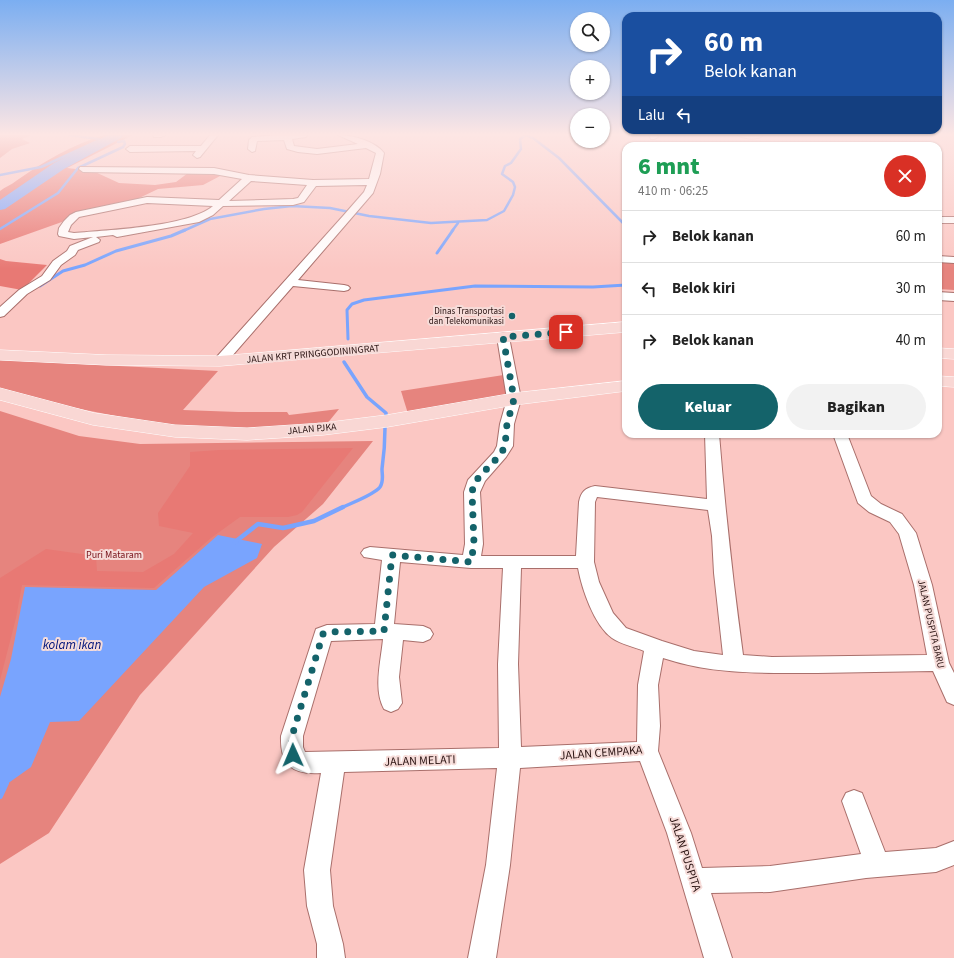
<!DOCTYPE html>
<html lang="id">
<head>
<meta charset="utf-8">
<style>
  :root { --surface:#fff; --page:#f2f2f2; --text:#222; --muted:#767676; --line:#e0e0e0; --accent:#14636a }
  body { margin:0; font-family:"Source Sans 3",sans-serif; background:var(--page); color:var(--text); height:100vh; display:flex; flex-direction:column; font-size:15px; white-space:nowrap }
  * { box-sizing:border-box; margin:0 }
  p { font-size:13px; color:var(--muted) }
  .icon { flex:none; width:22px; height:22px; fill:none; stroke:currentColor; stroke-width:2; stroke-linecap:round; stroke-linejoin:round }
  .map { position:relative; flex:1; overflow:hidden }
  .drawer { position:absolute; left:622px; top:142px; width:320px; height:296px; display:flex; flex-direction:column; background:var(--surface); border-radius:12px; box-shadow:0 1px 3px #0004 }
  .drawer>* { flex:none }
  .banner { position:absolute; left:622px; top:12px; width:320px; height:122px; border-radius:12px; box-shadow:0 1px 3px #0004; background:#1a4fa0; color:#fff; overflow:hidden }
  .controls { position:absolute; left:570px; top:12px; display:grid; gap:8px }
  .controls a { display:grid; place-items:center; width:40px; height:40px; border-radius:50%; background:var(--surface); box-shadow:0 1px 3px #0004; font-size:20px }
  .pin { position:absolute; display:grid; place-items:center; width:34px; height:34px; color:#fff; margin:-17px; border-radius:8px; box-shadow:0 2px 6px #0006 }
  .me { position:absolute; width:44px; margin:-22px; rotate:359deg; stroke-linejoin:round; filter:drop-shadow(0 0 3px #0008) }
  .turn { display:flex; align-items:center; gap:14px; height:84px; padding:0 16px; font-size:18px }
  .turn .icon { width:52px; height:52px; stroke-width:2.5 }
  .turn b { display:block; font-size:28px; line-height:34px }
  .then { display:flex; align-items:center; height:38px; padding:0 16px; background:#0003; gap:8px; font-size:15px }
  .round { display:grid; place-items:center; flex:none; width:42px; height:42px; border-radius:21px; background:var(--page) }
  .headline { display:flex; align-items:center; justify-content:space-between; height:68px; padding:0 16px }
  h1 { font-size:24px; font-weight:800; line-height:30px; color:#1e9e55 }
  .primary-button { display:flex; gap:8px; margin-top:auto; padding:8px 16px }
  .primary-button a { flex:1; height:46px; border-radius:24px; background:var(--accent); color:#fff; font-size:16px; font-weight:800; line-height:46px; text-align:center }
  .primary-button a+a { background:var(--page); color:var(--text) }
  ul { padding:0; list-style:none }
  li { display:flex; align-items:center; gap:12px; height:52px; padding:0 16px; border-top:1px solid var(--line) }
  li div { flex:1 }
  li b { display:block; font-size:15px }
  li em { font-style:normal }
  .map>svg:first-child { display:block }
  .green { fill:#e6847e }
  .forest { fill:#e87974 }
  .water { fill:#79a4fe }
  .lines { fill:none; stroke-linecap:round; stroke-linejoin:round }
  .stream-far4 { stroke:#79a4fe; stroke-width:2.5 }
  .stream-far3 { stroke:#79a4fe; stroke-width:3 }
  .stream-far2 { stroke:#79a4fe; stroke-width:3.5 }
  .stream-far1 { stroke:#79a4fe; stroke-width:4.5 }
  .stream { stroke:#79a4fe; stroke-width:6 }
  .river { fill:#79a4fe; fill-rule:evenodd }
  .minor-casing { stroke:#a96f6b; stroke-width:2 }
  .major-casing { stroke:#fff; stroke-width:1 }
  .minor { fill:#fff; fill-rule:evenodd }
  .major { fill:#f9d7d4; fill-rule:evenodd }
  .route { stroke:#14636a; stroke-width:7; stroke-dasharray:0 12.6 }
  .poi-dot { fill:#14636a; stroke:#f6dcd9; stroke-width:1.5 }
  .labels { text-anchor:middle; dominant-baseline:central; stroke-width:4; stroke-linejoin:round; paint-order:stroke }
  .far-poi-label { font-size:9px; fill:#291211; stroke:#f6dcd9; text-anchor:end }
  .street-label { font-size:10px; fill:#291211; stroke:#f6dcd9 }
  .park-label { font-size:10px; fill:#78121a; stroke:#f6dcd9 }
  .near-street-label { font-size:12px; fill:#291211; stroke:#f6dcd9 }
  .near-water-label { font-size:13px; font-style:italic; fill:#00147b; stroke:#f6dcd9 }
</style>
</head>
<body>
<div class="map">
<svg width="954" height="958" viewBox="0 0 954 958">
  <rect width="100%" height="100%" fill="#fbc7c3"/>
  <g class="green">
    <path d="M 938,262 L 954,263 L 954,290 L 938,289 Z"/>
    <path d="M 0,360 L 218,371 L 183,410 L 238,412 L 287,412 L 289,415 L 339,409 L 326,425 L 256,429 L 195,428 L 146,422 L 45,402 L 0,388 Z"/>
    <path d="M 510,374 L 514,399 L 409,417 L 401,391 Z"/>
    <path d="M 0,411 L 79,436 L 140,444 L 373,441 L 323,504 L 274,547 L 140,695 L 49,833 L 0,864 Z"/>
  </g>
  <g class="forest">
    <path d="M 0,135 L 31,135 L 22,139 L 30,143 L 12,149 L 0,158 Z"/>
    <path d="M 105,135 L 133,135 L 67,168 L 93,171 L 119,183 L 155,185 L 176,182 L 188,173 L 199,172 L 222,175 L 203,185 L 158,189 L 135,200 L 104,207 L 0,244 L 0,191 C 5,187 11,185 16,181 C 43,162 73,144 105,135 Z"/>
    <path d="M 0,259 L 6,261 L 47,265 L 22,290 L 0,286 Z"/>
    <path d="M 353,448 L 302,512 L 297,515 L 288,517 L 240,517 L 211,538 L 154,588 L 22,585 L 16,618 L 0,680 L 0,578 L 46,549 L 96,556 L 97,571 L 143,572 L 174,554 L 193,533 L 159,526 L 158,513 L 190,466 L 190,452 L 219,450 Z"/>
  </g>
  <path class="water" d="M 218,535 L 262,544 L 257,558 L 204,587 L 79,721 L 50,722 L 31,767 L 0,789 L 0,697 L 11,659 L 25,587 L 156,590 Z"/>
  <g class="lines">
    <g class="stream-far4">
      <path d="M 69,135 L 99,139"/>
      <path d="M 526,135 L 533,138 L 559,158 L 626,226"/>
      <path d="M 0,175 L 41,167 L 100,140"/>
      <path d="M 0,229 L 58,193 L 78,168 L 123,147 L 125,144 L 124,141 L 118,142"/>
      <path d="M 183,231 L 210,219 L 264,209 L 292,206 L 330,208 L 369,216 L 431,223 L 487,220 L 504,211 L 513,195 L 515,187 L 513,182 L 502,174 L 505,166 L 511,163 L 521,149 L 520,139 L 526,135"/>
      <path d="M 452,231 L 458,223"/>
    </g>
    <g class="stream-far3">
      <path d="M 437,253 L 453,230"/>
      <path d="M 40,286 L 63,271 L 85,265 L 116,251 L 171,236 L 185,230"/>
      <path d="M 348,339 L 347,310 L 352,304 L 364,300 L 475,286 L 593,287 L 626,285"/>
    </g>
    <g class="stream-far2">
      <path d="M 344,362 L 367,397 L 386,413 L 386,415"/>
      <path d="M 341,508 C 351,503 374,495 380,487 C 384,481 382,475 382,469 C 384,455 385,442 385,428"/>
    </g>
    <path class="stream-far1" d="M 235,542 L 258,524 L 283,528 L 314,521 L 343,507"/>
    <path class="stream" d="M 0,796 L 6,783"/>
    <path class="river" d="M 108,135 L 123,135 L 121,138 L 64,169 L 5,209 L 0,210 L 0,200 L 54,163 Z"/>
    <defs>
      <g id="minor">
        <path d="M 153,135 L 165,135 L 161,137 L 154,137 Z"/>
        <path d="M 210,135 L 218,135 L 200,157 L 197,158 L 193,155 L 196,151 L 130,152 L 126,149 L 130,146 L 201,146 Z"/>
        <path d="M 280,135 L 307,135 L 306,137 L 292,139 L 294,146 L 317,149 L 358,144 L 338,135 C 352,135 375,141 384,153 L 380,174 L 373,193 L 298,280 L 344,285 L 348,286 L 350,288 L 348,290 L 344,291 L 293,286 L 225,364 L 215,364 L 213,361 L 343,216 L 364,192 L 367,185 L 316,186 L 304,202 L 293,205 L 223,206 L 213,215 L 199,222 L 117,237 L 113,235 L 96,237 L 100,240 L 99,242 L 78,250 L 75,255 L 61,265 L 50,280 L 27,294 L 4,316 L 0,317 L 0,307 L 19,290 L 42,276 L 53,261 L 67,251 L 70,246 L 93,237 L 74,239 L 59,236 L 58,234 L 59,228 L 64,221 L 70,215 L 76,212 L 147,197 L 219,200 L 242,179 L 214,174 L 83,172 L 79,169 L 80,167 L 214,168 L 249,175 L 313,180 L 369,179 L 376,153 L 366,148 L 317,154 L 298,152 L 287,149 L 284,140 L 257,141 L 255,151 L 252,152 L 248,149 L 249,140 L 252,137 ZM 251,181 L 307,185 L 298,198 L 293,199 L 229,201 ZM 147,203 L 213,206 C 188,227 108,230 74,233 L 68,232 L 71,225 L 79,217 Z"/>
        <path d="M 649,135 L 657,135 L 658,137 L 654,139 L 651,139 Z"/>
        <path d="M 738,135 L 761,135 L 762,136 C 757,140 743,139 738,135 Z"/>
        <rect x="938" y="217" width="16" height="6"/>
        <path d="M 938,256 L 954,257 L 954,263 L 938,262 Z"/>
        <path d="M 938,292 L 954,293 L 954,301 L 938,300 Z"/>
        <path d="M 503,333 L 507,334 L 509,337 L 521,399 L 514,424 L 513,446 L 506,457 L 485,481 L 480,492 L 483,544 L 481,556 L 576,556 L 579,502 C 581,492 585,488 595,486 L 707,499 L 705,434 L 719,434 C 725,508 733,582 743,655 L 772,657 L 927,655 L 914,585 L 899,534 L 890,522 L 869,512 L 858,503 L 833,434 L 847,434 L 871,496 L 881,504 L 902,514 L 916,533 L 932,585 L 949,663 L 954,673 L 954,705 L 947,702 L 933,671 C 894,672 855,672 817,673 C 764,673 714,675 663,658 L 658,685 L 660,726 L 658,751 L 691,833 L 702,868 L 770,866 L 861,854 L 842,801 L 846,793 L 854,790 L 862,793 L 885,852 L 936,848 L 954,841 L 954,865 L 936,872 L 866,878 L 770,892 L 711,893 L 732,958 L 704,958 L 667,833 L 640,761 L 520,768 L 510,865 L 496,958 L 468,958 L 486,865 L 497,768 L 344,772 L 330,870 L 333,906 L 343,944 L 345,958 L 317,958 L 317,944 L 307,906 L 304,870 L 321,773 C 292,775 280,765 281,736 L 316,629 L 327,625 L 375,624 L 382,560 L 364,557 L 361,553 L 364,549 L 370,547 L 463,555 L 465,544 L 464,492 L 468,480 L 494,452 L 497,446 L 500,424 L 507,399 L 497,337 L 499,334 ZM 597,497 L 708,510 L 712,536 L 714,573 L 723,655 L 694,651 L 662,641 L 626,628 L 613,613 L 599,582 L 594,562 L 595,502 ZM 400,562 L 471,568 L 503,568 L 498,664 L 499,748 L 305,752 L 303,747 L 303,736 L 331,641 L 383,639 C 381,661 373,689 384,709 L 391,712 L 398,709 L 402,703 L 399,677 L 403,640 L 423,642 L 430,639 L 433,634 L 430,629 L 423,626 L 394,624 ZM 521,568 L 578,568 C 582,589 594,625 612,638 C 620,644 635,647 644,651 L 638,685 L 637,742 L 521,747 L 518,664 Z"/>
      </g>
      <g id="major">
        <path d="M 626,322 L 626,332 L 220,366 L 106,365 L 0,360 L 0,350 L 106,355 L 220,356 Z"/>
        <path d="M 938,348 L 954,349 L 954,359 L 938,358 Z"/>
        <path d="M 938,376 L 954,377 L 954,387 L 938,386 Z"/>
        <path d="M 626,381 L 626,391 L 514,405 L 387,427 L 323,435 L 247,440 L 175,437 L 93,425 L 0,400 L 0,388 L 94,413 L 175,425 L 247,428 L 323,423 L 387,415 L 514,393 Z"/>
      </g>
    </defs>
    <use href="#minor" class="minor-casing"/>
    <use href="#major" class="major-casing"/>
    <use href="#minor" class="minor"/>
    <use href="#major" class="major"/>
  </g>
  <linearGradient id="sky" x2="0" y2="1"><stop stop-color="#7baef1"/><stop offset="0.5" stop-color="#fde6e4"/><stop offset="1" stop-color="#fde6e4" stop-opacity="0"/></linearGradient>
  <rect width="954" height="269" fill="url(#sky)"/>
  <g class="lines">
    <path class="route" d="M 293,755 L 291,749 L 292,736 L 323,634 L 327,632 L 384,631 L 392,555 L 471,562 L 474,544 L 472,492 L 474,484 L 479,477 L 501,454 L 505,446 L 507,424 L 514,399 L 503,337 L 566,332"/>
  </g>
  <circle class="poi-dot" cx="512" cy="316" r="4"/>
  <g class="labels">
    <g class="far-poi-label">
      <text x="504" y="311">Dinas Transportasi<tspan x="504" dy="10">dan Telekomunikasi</tspan></text>
    </g>
    <g class="street-label">
      <text transform="translate(313 354) rotate(-5)">JALAN KRT PRINGGODININGRAT</text>
      <text transform="translate(312 429) rotate(-5)">JALAN PJKA</text>
      <text transform="translate(931 624) rotate(77)">JALAN PUSPITA BARU</text>
    </g>
    <g class="park-label">
      <text x="114" y="555">Puri Mataram</text>
    </g>
    <g class="near-street-label">
      <text transform="translate(601 753) rotate(-4)">JALAN CEMPAKA</text>
      <text transform="translate(420 761) rotate(-2)">JALAN MELATI</text>
      <text transform="translate(685 854) rotate(72)">JALAN PUSPITA</text>
    </g>
    <g class="near-water-label">
      <text x="72" y="645">kolam ikan</text>
    </g>
  </g>
</svg>
<div class="controls">
<a><svg class="icon" aria-label="search" viewBox="0 0 24 24"><circle cx="10" cy="10" r="6"/><path d="M15 15l6 6"/></svg></a>
<a>+</a>
<a>−</a>
</div>
<div class="pin" style="left:566px;top:332px;background:#d93025"><svg class="icon" aria-label="arrive" viewBox="0 0 24 24"><path d="M6 21V4h12l-3 4 3 4H6"/></svg></div>
<svg class="me" style="left:293px;top:755px" viewBox="-20 -20 40 40"><path d="M0-17L14 15 0 8-14 15z" fill="#14636a" stroke="#fff" stroke-width="4"/></svg>
<div class="banner">
<div class="turn"><svg class="icon" aria-label="right" viewBox="0 0 24 24"><path d="M7 20v-9h11M14 6l5 5-5 5"/></svg><div><b>60 m</b>Belok kanan</div></div>
<div class="then">Lalu<svg class="icon" aria-label="left" viewBox="0 0 24 24"><path d="M17 20v-9H6M10 6l-5 5 5 5"/></svg></div>
</div>
<section class="drawer">
<div class="headline"><div><h1>6 mnt</h1><p>410 m · 06:25</p></div><a class="round" style="background:#d93025;color:#fff"><svg class="icon" aria-label="close" viewBox="0 0 24 24"><path d="M6 6l12 12M18 6L6 18"/></svg></a></div>
<ul>
<li><svg class="icon" aria-label="right" viewBox="0 0 24 24"><path d="M7 20v-9h11M14 6l5 5-5 5"/></svg><div><b>Belok kanan</b></div><em>60 m</em></li>
<li><svg class="icon" aria-label="left" viewBox="0 0 24 24"><path d="M17 20v-9H6M10 6l-5 5 5 5"/></svg><div><b>Belok kiri</b></div><em>30 m</em></li>
<li><svg class="icon" aria-label="right" viewBox="0 0 24 24"><path d="M7 20v-9h11M14 6l5 5-5 5"/></svg><div><b>Belok kanan</b></div><em>40 m</em></li>
</ul>
<div class="primary-button"><a>Keluar</a><a>Bagikan</a></div>
</section>
</div>
</body>
</html>
